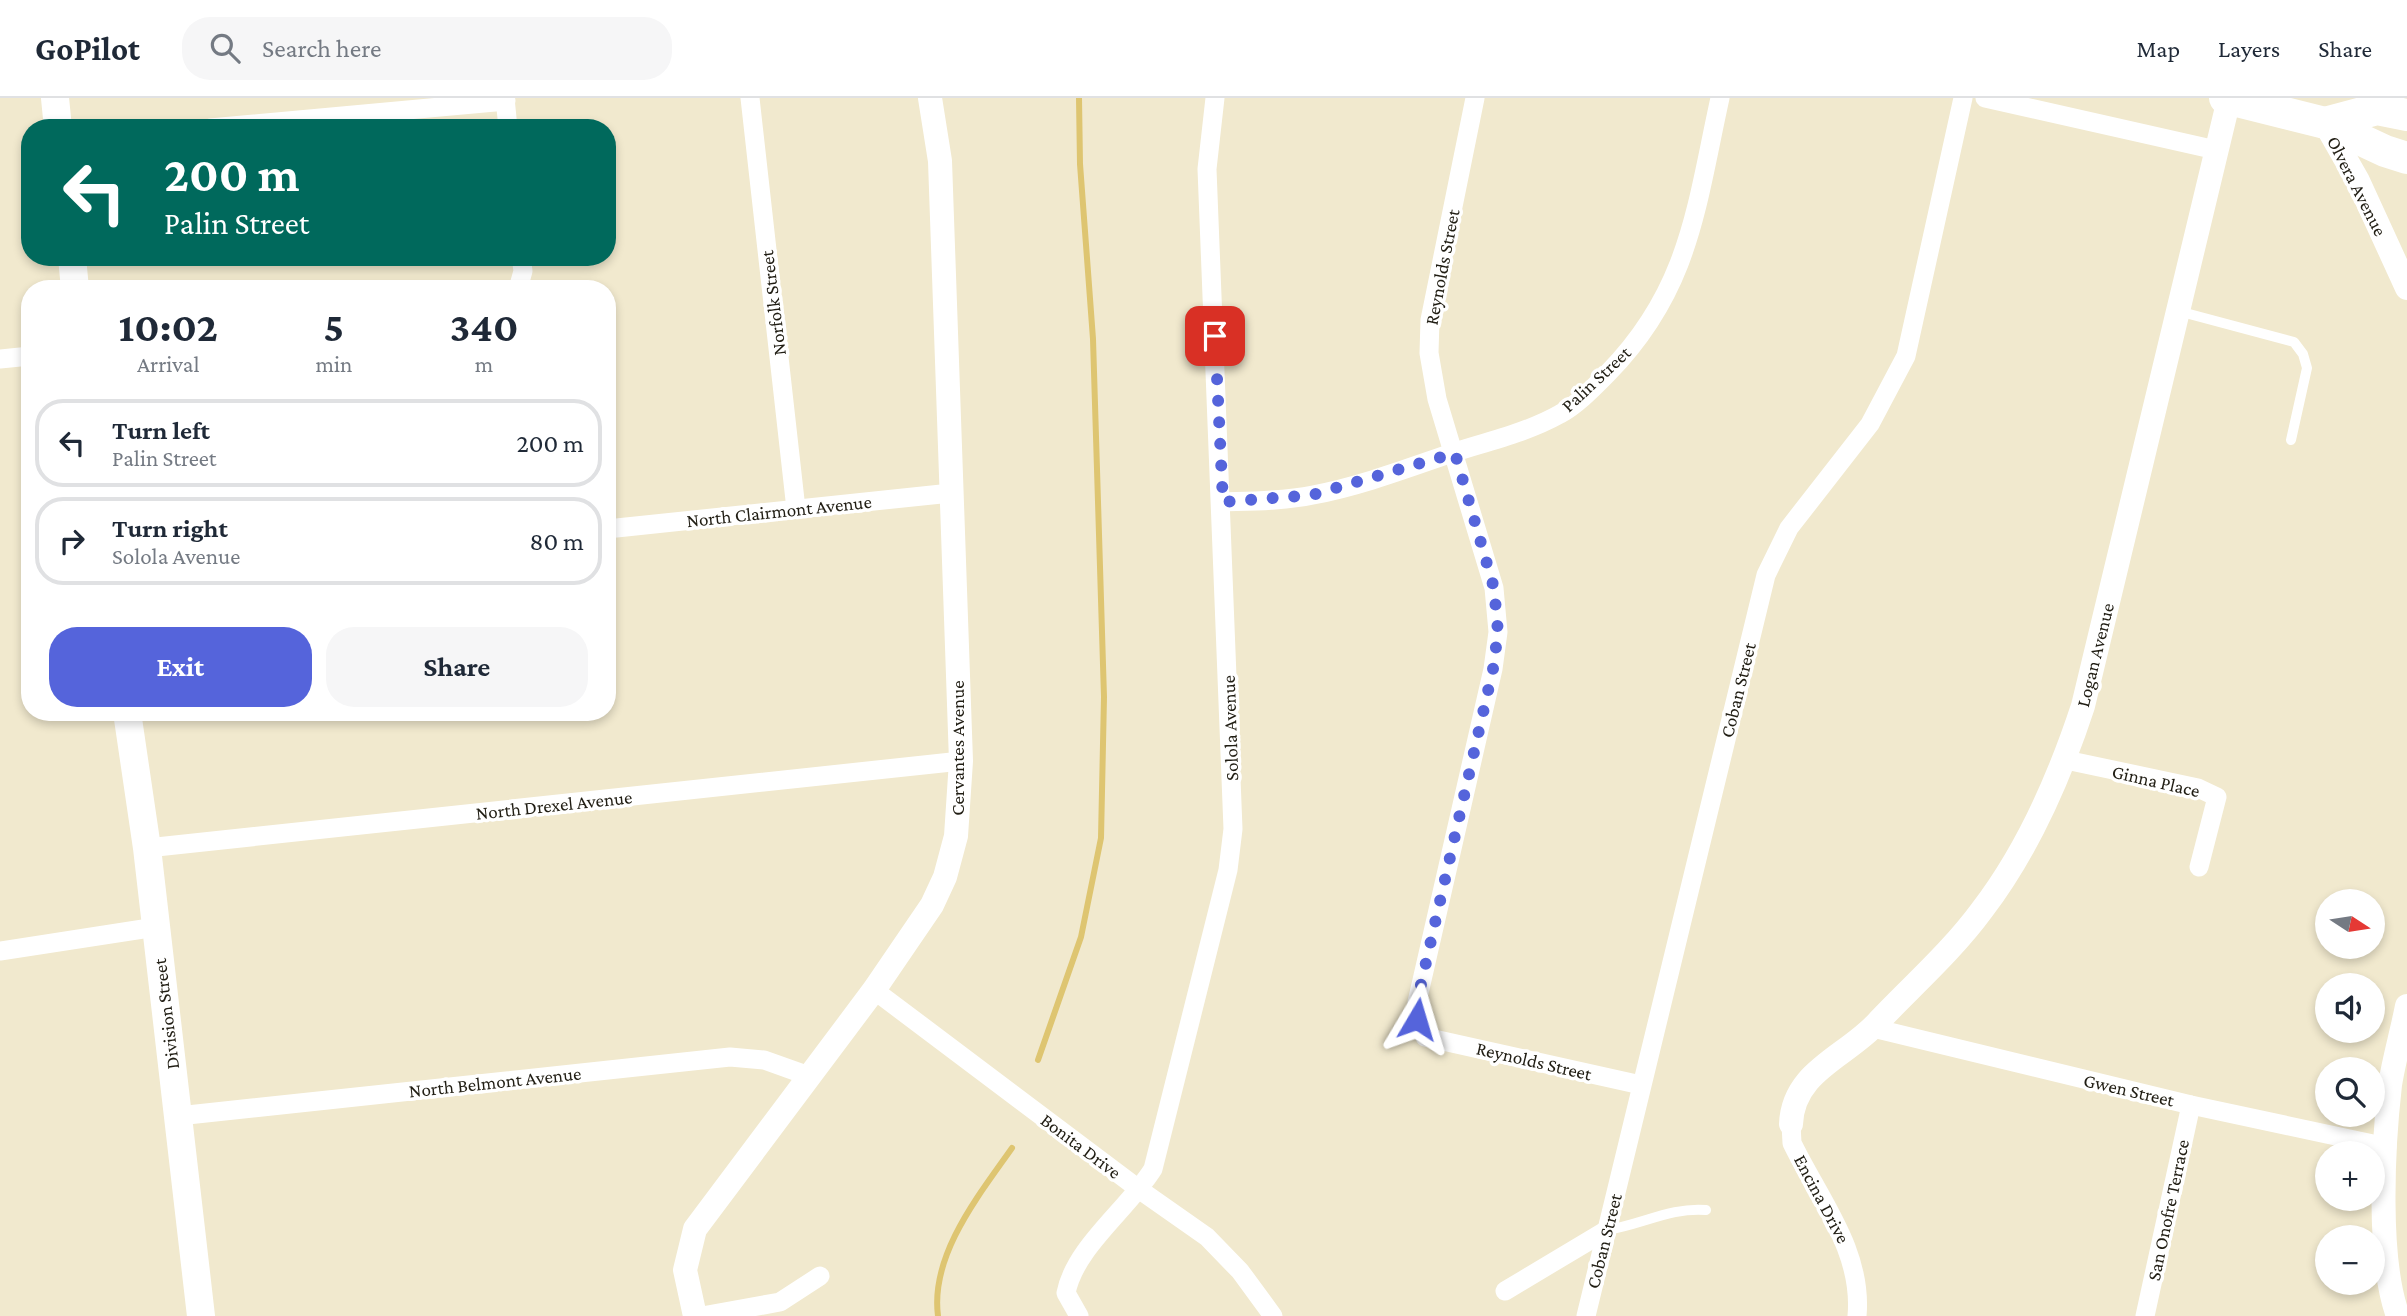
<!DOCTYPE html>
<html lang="en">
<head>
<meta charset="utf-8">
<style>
  :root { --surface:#fff; --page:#f6f6f7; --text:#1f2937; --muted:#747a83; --line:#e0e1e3; --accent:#5564db }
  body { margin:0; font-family:"Crimson Pro",serif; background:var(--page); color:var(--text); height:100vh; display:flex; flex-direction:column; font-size:26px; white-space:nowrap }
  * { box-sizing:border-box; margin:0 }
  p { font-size:23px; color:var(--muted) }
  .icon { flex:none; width:38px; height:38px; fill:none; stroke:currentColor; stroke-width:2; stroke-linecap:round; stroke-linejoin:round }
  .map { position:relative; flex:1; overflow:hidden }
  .sheet { position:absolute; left:21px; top:182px; width:595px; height:441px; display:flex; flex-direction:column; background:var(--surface); border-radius:28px; box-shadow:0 4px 10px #0003 }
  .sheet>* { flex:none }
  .top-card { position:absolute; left:21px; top:21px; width:595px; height:147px; border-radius:28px; box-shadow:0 4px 10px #0003; background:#00695c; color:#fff; overflow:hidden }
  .needle { width:46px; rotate:102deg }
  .fabs { position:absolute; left:2315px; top:791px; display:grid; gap:14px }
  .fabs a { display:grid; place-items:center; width:70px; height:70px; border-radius:50%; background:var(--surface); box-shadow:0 4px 10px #0003; font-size:35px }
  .pin { position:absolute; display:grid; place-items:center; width:60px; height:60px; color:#fff; margin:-30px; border-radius:14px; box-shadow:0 4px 10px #0006 }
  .me { position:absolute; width:77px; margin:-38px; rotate:7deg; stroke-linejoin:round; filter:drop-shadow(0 0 5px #0008) }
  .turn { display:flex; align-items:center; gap:24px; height:147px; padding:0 28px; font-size:32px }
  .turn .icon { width:91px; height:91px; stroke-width:2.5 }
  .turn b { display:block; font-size:49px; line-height:60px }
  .eta { display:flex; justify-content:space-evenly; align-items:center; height:119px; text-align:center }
  .eta b { font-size:42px; font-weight:700; line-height:49px }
  .action { display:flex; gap:14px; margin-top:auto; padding:14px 28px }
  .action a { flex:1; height:80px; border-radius:28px; background:var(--accent); color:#fff; font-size:28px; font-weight:700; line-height:80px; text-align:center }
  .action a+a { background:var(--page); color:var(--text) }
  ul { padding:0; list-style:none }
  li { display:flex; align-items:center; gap:21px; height:88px; margin:0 14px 10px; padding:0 14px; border:4px solid var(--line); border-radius:28px }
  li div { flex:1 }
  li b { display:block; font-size:26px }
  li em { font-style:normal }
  header { display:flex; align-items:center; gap:42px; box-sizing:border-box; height:98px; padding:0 35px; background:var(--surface); border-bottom:2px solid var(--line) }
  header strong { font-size:33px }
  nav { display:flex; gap:38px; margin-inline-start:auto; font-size:24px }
  .search { width:490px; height:63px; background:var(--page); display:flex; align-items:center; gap:18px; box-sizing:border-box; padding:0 24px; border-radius:28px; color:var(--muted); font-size:26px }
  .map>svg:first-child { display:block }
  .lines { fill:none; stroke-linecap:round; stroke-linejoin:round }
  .stream { stroke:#dec571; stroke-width:6 }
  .service { stroke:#fff; stroke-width:10 }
  .minor { stroke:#fff; stroke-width:19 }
  .tertiary { stroke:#fff; stroke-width:24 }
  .secondary { stroke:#fff; stroke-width:28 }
  .primary { stroke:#fff; stroke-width:32 }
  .route { stroke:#5564db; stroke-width:12; stroke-dasharray:0 21.6 }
  .labels { text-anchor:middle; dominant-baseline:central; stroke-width:7; stroke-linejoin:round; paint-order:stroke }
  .street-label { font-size:19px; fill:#201d13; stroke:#fff }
</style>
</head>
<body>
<header>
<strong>GoPilot</strong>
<div class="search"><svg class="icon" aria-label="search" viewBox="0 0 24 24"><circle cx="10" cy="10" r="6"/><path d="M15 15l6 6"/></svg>Search here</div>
<nav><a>Map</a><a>Layers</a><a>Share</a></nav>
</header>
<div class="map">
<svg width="2407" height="1218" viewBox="0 0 2407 1218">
  <rect width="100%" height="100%" fill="#f1e9ce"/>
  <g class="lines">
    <g class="stream">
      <path d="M 1038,962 L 1081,839 L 1101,740 L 1104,599 L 1093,241 L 1080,66 L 1079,0"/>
      <path d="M 938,1218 C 930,1157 979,1097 1012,1050"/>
    </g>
    <g class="service">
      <path d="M 2178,213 L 2294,244 L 2303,256 L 2307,270 L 2291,342"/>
      <path d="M 1607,1132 C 1641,1127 1671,1109 1706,1112"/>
    </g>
    <g class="minor">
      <path d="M 505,0 L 508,30"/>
      <path d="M 750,0 L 796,411"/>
      <path d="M 1475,0 L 1430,222 L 1429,255 L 1437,301 L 1494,490 L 1498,534 L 1493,571 L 1417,904 L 1417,921 L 1425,939 L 1641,987"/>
      <path d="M 1985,0 L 2216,52"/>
      <path d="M 210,30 L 506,3"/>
      <path d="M 518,191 L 523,173 L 521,159"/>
      <path d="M 0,261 L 30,258"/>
      <path d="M 1223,404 C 1252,403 1284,403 1313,397 C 1361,388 1408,370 1455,354 C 1490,343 1528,334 1560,316 C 1577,307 1594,289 1608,275 C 1690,191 1696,109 1720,0"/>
      <path d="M 607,431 L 951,395"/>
      <path d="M 2066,662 L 2198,690 L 2217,699 L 2199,769"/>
      <path d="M 147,750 L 961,663"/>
      <path d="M 0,853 L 156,829"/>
      <path d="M 874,892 L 1140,1092 L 1207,1139 L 1240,1173 L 1273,1218"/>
      <path d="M 1873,930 L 2191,1007 L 2387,1049"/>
      <path d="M 178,1018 L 730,959 L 764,962 L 809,978"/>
      <path d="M 1791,1026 L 1792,1045 C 1819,1101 1863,1153 1857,1218"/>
      <path d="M 1505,1193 L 1607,1132"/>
      <path d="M 702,1218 L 780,1204 L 820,1178"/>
      <path d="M 1079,1218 L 1066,1195 C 1075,1149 1128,1111 1153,1071 L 1228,772 L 1233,731 L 1207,71 L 1215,0"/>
      <path d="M 1586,1218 L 1766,477 L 1789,430 L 1870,326 L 1906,258 L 1963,0"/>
      <path d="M 2145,1218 L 2191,1007"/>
    </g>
    <g class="tertiary">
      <path d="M 2325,25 L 2358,83 L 2407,190"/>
      <path d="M 1791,1026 C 1793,973 1846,959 1877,925 C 1912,888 1952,853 1982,812 C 2028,752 2060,678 2083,608 L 2229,1"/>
      <path d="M 695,1218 L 685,1172 L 695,1131 L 874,892 L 932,807 L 945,779 L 956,738 L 961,663 L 940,63 L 930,0"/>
      <path d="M 2398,1218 C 2377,1161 2383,1048 2390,987 C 2394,961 2402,934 2407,908"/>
    </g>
    <g class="secondary">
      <path d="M 55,0 L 58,30"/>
      <path d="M 72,159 L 75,191"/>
      <path d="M 127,614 L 147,750 L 201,1218"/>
    </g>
    <g class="primary">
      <path d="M 2225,0 L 2325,25 L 2385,53 L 2407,60"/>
      <path d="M 2325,25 L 2377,11 L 2407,17"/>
    </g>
  </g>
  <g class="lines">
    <path class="route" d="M 1215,238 L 1223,404 L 1312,397 L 1455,355 L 1494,490 L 1498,534 L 1493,571 L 1417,904 L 1417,921"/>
  </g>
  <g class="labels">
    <g class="street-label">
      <text transform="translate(2357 88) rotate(63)">Olvera Avenue</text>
      <text transform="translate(1442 169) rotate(-79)">Reynolds Street</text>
      <text transform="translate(773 205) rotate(-97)">Norfolk Street</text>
      <text transform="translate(1596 281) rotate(-43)">Palin Street</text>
      <text transform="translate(779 413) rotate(-6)">North Clairmont Avenue</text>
      <text transform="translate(2095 557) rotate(-76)">Logan Avenue</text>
      <text transform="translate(1738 592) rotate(-76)">Coban Street</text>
      <text transform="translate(1230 630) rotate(-92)">Solola Avenue</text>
      <text transform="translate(957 650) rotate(-90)">Cervantes Avenue</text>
      <text transform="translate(2156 683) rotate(13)">Ginna Place</text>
      <text transform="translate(554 707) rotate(-6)">North Drexel Avenue</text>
      <text transform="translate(166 916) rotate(-97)">Division Street</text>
      <text transform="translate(1534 963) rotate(13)">Reynolds Street</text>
      <text transform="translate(495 984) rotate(-6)">North Belmont Avenue</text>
      <text transform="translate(2129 992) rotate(13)">Gwen Street</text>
      <text transform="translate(1081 1048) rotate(37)">Bonita Drive</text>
      <text transform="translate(1822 1101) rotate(62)">Encina Drive</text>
      <text transform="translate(2168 1112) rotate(-78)">San Onofre Terrace</text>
      <text transform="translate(1604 1143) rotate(-76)">Coban Street</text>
    </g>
  </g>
</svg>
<div class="fabs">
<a><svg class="needle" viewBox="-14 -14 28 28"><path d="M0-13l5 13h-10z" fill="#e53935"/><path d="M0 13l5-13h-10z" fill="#747a83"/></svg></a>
<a><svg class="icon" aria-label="sound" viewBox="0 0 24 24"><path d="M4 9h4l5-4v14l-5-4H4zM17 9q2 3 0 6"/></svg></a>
<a><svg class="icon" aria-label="search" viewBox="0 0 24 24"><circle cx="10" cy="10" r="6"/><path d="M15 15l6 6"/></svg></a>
<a>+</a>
<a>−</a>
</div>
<div class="pin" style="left:1215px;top:238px;background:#d93025"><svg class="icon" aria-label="arrive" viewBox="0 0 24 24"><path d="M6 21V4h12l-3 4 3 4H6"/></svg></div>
<svg class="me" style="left:1417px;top:921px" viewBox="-20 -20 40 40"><path d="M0-17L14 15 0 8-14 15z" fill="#5564db" stroke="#fff" stroke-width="4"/></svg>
<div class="top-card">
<div class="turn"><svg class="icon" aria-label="left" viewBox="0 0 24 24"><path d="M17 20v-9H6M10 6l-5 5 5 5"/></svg><div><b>200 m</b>Palin Street</div></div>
</div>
<section class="sheet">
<div class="eta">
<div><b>10:02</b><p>Arrival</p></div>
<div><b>5</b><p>min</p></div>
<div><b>340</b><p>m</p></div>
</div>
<ul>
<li><svg class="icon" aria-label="left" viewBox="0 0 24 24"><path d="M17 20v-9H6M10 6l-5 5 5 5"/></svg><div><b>Turn left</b><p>Palin Street</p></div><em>200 m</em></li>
<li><svg class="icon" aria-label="right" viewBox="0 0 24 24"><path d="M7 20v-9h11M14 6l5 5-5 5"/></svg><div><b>Turn right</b><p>Solola Avenue</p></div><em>80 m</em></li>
</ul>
<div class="action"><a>Exit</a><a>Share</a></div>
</section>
</div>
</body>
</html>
